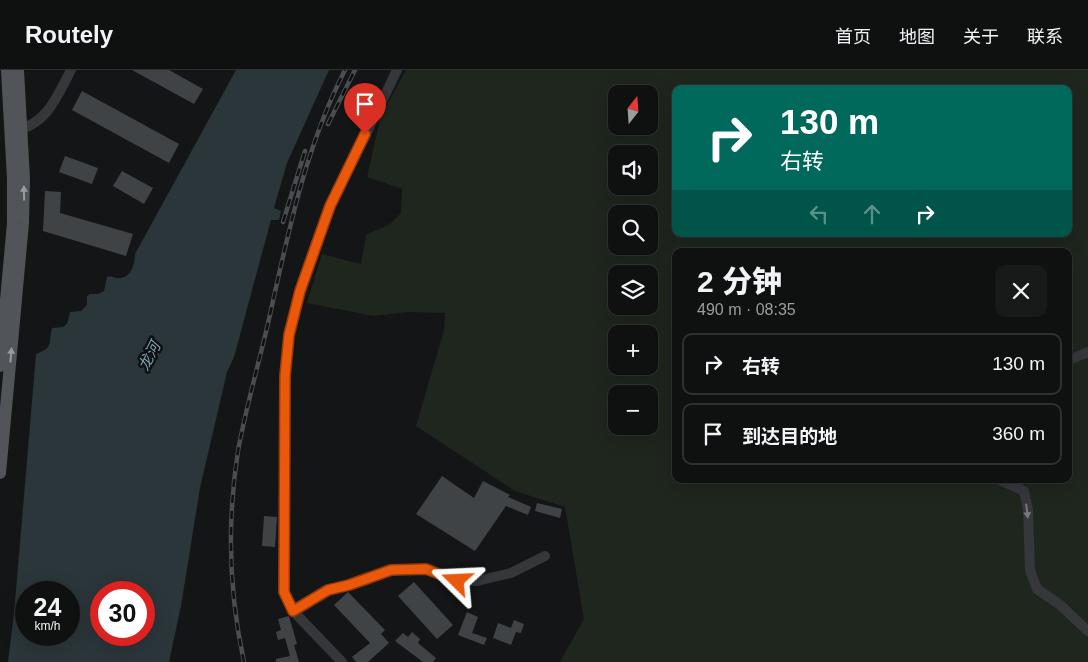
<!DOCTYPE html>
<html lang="zh">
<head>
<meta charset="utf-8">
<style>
  :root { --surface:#0f1010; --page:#181919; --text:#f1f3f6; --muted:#9b9d9f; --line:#2f3030 }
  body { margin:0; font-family:Arial,"Noto Sans SC",sans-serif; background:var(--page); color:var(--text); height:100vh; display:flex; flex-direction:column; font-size:19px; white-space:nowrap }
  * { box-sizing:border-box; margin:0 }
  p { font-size:16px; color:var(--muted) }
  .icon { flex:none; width:28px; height:28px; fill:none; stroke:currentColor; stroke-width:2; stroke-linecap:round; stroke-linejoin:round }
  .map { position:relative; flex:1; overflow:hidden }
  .sheet { position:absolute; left:672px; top:178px; width:400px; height:235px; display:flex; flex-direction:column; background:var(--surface); border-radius:10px; box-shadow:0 5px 20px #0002,0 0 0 1px var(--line) }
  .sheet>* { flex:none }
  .guide { position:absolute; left:672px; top:15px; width:400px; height:152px; border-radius:10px; box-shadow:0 5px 20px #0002,0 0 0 1px var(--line); background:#00695c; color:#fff; overflow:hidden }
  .needle { width:32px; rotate:17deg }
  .buttons { position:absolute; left:608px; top:15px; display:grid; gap:10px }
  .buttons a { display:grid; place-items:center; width:50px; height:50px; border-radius:10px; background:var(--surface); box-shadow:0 5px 20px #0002,0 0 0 1px var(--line); font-size:25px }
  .speed { position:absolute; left:15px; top:511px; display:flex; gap:10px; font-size:25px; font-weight:700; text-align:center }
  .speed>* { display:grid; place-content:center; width:65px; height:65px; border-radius:50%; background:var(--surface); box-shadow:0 5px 20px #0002,0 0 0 1px var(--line); line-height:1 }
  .speed small { font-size:12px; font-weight:400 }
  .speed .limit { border:8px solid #d22; background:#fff; color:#111 }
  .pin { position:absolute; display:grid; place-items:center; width:42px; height:42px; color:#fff; margin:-51px -21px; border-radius:50% 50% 50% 0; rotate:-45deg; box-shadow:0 0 5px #0007 }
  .pin .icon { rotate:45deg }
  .me { position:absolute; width:55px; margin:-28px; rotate:291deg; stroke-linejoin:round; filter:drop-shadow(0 0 4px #0008) }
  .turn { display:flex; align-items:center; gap:18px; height:105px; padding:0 25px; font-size:22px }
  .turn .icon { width:65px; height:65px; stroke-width:2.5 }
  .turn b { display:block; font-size:35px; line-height:42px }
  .lanes { display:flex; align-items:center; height:48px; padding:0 25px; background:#0003; justify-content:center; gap:25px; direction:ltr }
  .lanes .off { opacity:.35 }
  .round { display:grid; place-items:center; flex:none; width:52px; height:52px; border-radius:10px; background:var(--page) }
  .head { display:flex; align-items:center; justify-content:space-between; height:85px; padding:0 25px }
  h1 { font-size:30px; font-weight:800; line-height:38px }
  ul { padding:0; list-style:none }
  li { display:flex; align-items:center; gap:15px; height:62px; margin:0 10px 8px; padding:0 15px; border:2px solid var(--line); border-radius:10px }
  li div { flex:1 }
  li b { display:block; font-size:19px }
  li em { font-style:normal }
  header { display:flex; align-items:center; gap:30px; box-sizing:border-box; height:70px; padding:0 25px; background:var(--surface); border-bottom:1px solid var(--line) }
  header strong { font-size:24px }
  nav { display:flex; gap:28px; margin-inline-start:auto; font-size:18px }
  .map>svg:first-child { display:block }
  .green { fill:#1f261e; fill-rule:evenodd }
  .water { fill:#2b363a; fill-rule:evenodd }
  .building { fill:#404346 }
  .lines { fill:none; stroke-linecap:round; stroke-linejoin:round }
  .minor { stroke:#35373b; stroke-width:10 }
  .major { stroke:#51555a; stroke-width:12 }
  .rail-casing { stroke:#4a4e52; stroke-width:4.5 }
  .rail { stroke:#0f1011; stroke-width:2.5; stroke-dasharray:8; stroke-linecap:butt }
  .oneway { fill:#959ca4 }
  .oneway2 { fill:#73787f }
  .route-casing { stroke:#983908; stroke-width:12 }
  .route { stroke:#ea580c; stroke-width:9 }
  .labels { text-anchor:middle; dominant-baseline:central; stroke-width:5; stroke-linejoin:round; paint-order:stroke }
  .water-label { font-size:15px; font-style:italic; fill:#7da3b1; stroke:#0f1011 }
</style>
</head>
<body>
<header>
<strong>Routely</strong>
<nav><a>首页</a><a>地图</a><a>关于</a><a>联系</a></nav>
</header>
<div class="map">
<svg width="1088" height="592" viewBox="0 0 1088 592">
  <rect width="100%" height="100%" fill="#141516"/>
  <path class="green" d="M 406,0 L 1088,0 L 1088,592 L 560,592 L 584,549 L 565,437 L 515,421 L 416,356 L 444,260 L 445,243 L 408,242 L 373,246 L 307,233 L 322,184 L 361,194 L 366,165 L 390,154 L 401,143 L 402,119 L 367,107 L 381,45 ZM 676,19 L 1069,19 L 1069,164 L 676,164 ZM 616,24 L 649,24 L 649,56 L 616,56 ZM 616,84 L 649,84 L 649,116 L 616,116 ZM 616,144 L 649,144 L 649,176 L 616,176 ZM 676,181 L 1069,181 L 1069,409 L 676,409 ZM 616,204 L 649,204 L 649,236 L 616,236 ZM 616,264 L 649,264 L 649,296 L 616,296 ZM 616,324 L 649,324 L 649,356 L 616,356 Z"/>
  <path class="water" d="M 236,0 L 329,0 L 287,93 L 274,138 L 281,141 L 279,150 L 271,150 L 234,287 L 227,302 L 200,418 L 181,536 L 169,592 L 8,592 L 14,544 L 36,284 C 55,277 48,272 52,258 L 63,257 L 67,254 L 70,242 L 81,241 L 87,235 L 87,226 L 90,224 L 98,224 L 104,221 L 107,207 C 110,206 113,207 116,208 C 130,210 135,196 135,184 ZM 69,522 L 69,565 L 26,565 L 26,522 ZM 101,522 L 144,522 L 144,565 L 101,565 Z"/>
  <g class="building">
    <path d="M 132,0 L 169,0 L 203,19 L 194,34 Z"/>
    <path d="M 82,21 L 179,74 L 169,93 L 72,40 Z"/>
    <path d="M 65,86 L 98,98 L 92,114 L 59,102 Z"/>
    <path d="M 122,101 L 153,118 L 144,134 L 113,116 Z"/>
    <path d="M 45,121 L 61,122 L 60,143 L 133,164 L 126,186 L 43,161 Z"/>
    <path d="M 442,406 L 474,428 L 483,411 L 510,425 L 508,427 L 531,437 L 528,445 L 506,436 L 475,481 L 416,444 Z"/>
    <path d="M 537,433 L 562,439 L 560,448 L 535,441 Z"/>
    <path d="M 264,446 L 277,447 L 275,477 L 262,476 Z"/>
    <path d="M 414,512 L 453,555 L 437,569 L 398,526 Z"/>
    <path d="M 348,522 L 385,560 L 381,564 L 389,573 L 368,592 L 356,592 L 352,587 L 370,573 L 334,535 Z"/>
    <path d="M 467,542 L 478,547 L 472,563 L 487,568 L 484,575 L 458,565 Z"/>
    <path d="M 289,546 L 297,574 L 294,575 L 299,592 L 276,592 L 276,589 L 290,586 L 285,568 L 278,570 L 276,562 L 281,560 L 278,549 Z"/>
    <path d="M 514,550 L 524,554 L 521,563 L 516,562 L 511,575 L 493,568 L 498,553 L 511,558 Z"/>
    <path d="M 412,562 L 420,569 L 418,573 L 436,588 L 433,592 L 423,592 L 395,571 L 403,563 L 408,567 Z"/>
  </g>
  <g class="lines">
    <g class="minor">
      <path d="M 15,60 C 47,55 57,26 71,0"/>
      <path d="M 1069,290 L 1088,282"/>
      <path d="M 998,409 L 1024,421 L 1028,440 L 1030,500 L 1037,519 L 1059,534 L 1088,561"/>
      <path d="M 293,541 L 328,520 L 349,515 L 391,500 L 426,499 L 457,511 L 477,511 L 511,503 L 545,486"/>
      <path d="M 342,592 L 293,541 L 284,522 L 285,306 L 289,265 L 300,221 L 331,136 L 397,0"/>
    </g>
    <g class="major">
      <path d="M 0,296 L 13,153 L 13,109 L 7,0"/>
      <path d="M 0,403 L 23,153 L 24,109 L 18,0"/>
    </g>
    <defs>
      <g id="rail">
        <path d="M 328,54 L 355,0"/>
        <path d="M 283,152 L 305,81"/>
        <path d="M 244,592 C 229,523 227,451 238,381 C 246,337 259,293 269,249 C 288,164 305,78 345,0"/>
      </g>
    </defs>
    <use href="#rail" class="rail-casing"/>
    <use href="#rail" class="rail"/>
  </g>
  <defs><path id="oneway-solid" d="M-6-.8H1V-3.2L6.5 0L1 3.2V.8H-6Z" transform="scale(1.25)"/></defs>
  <g class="oneway">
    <use href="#oneway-solid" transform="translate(24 123) rotate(-91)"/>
    <use href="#oneway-solid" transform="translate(11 285) rotate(-85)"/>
  </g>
  <use class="oneway2" href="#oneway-solid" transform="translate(1027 441) rotate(83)"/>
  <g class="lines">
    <defs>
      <path id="route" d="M 365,64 L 330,136 L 300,221 L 289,265 L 285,306 L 284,522 L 293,541 L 328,520 L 349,515 L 391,500 L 426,499 L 457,511"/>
    </defs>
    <use href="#route" class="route-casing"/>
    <use href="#route" class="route"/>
  </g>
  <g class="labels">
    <g class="water-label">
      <text transform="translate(149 286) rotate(-63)">龙河</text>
    </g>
  </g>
</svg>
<div class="buttons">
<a><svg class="needle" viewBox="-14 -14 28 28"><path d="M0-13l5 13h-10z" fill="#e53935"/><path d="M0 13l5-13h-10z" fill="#9b9d9f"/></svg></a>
<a><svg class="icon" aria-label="sound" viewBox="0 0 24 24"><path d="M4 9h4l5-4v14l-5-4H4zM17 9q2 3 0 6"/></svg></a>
<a><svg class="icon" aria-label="search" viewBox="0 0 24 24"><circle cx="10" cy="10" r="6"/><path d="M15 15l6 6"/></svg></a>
<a><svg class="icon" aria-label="layers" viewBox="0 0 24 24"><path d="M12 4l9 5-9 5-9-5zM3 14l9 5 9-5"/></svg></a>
<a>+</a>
<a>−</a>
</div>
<div class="speed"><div>24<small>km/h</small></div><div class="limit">30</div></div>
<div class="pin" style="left:365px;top:64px;background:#d93025"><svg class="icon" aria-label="arrive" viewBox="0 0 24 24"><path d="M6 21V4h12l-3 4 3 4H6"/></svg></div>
<svg class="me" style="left:457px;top:511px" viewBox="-20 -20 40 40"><path d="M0-17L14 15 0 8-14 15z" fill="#ea580c" stroke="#fff" stroke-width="4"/></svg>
<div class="guide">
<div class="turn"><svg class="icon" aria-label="right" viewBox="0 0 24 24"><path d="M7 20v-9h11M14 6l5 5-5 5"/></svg><div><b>130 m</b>右转</div></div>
<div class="lanes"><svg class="icon off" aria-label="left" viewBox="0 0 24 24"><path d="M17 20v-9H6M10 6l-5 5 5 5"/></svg><svg class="icon off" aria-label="ahead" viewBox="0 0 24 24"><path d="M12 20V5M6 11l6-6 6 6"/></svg><svg class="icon" aria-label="right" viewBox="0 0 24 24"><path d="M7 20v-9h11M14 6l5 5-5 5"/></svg></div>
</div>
<section class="sheet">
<div class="head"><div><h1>2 分钟</h1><p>490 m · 08:35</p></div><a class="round"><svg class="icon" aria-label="close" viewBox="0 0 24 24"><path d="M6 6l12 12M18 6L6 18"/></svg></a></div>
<ul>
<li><svg class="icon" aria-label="right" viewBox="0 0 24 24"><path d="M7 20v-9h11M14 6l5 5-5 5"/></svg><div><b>右转</b></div><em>130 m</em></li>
<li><svg class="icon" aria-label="arrive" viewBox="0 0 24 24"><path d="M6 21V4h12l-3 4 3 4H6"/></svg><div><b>到达目的地</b></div><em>360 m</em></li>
</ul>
</section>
</div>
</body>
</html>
